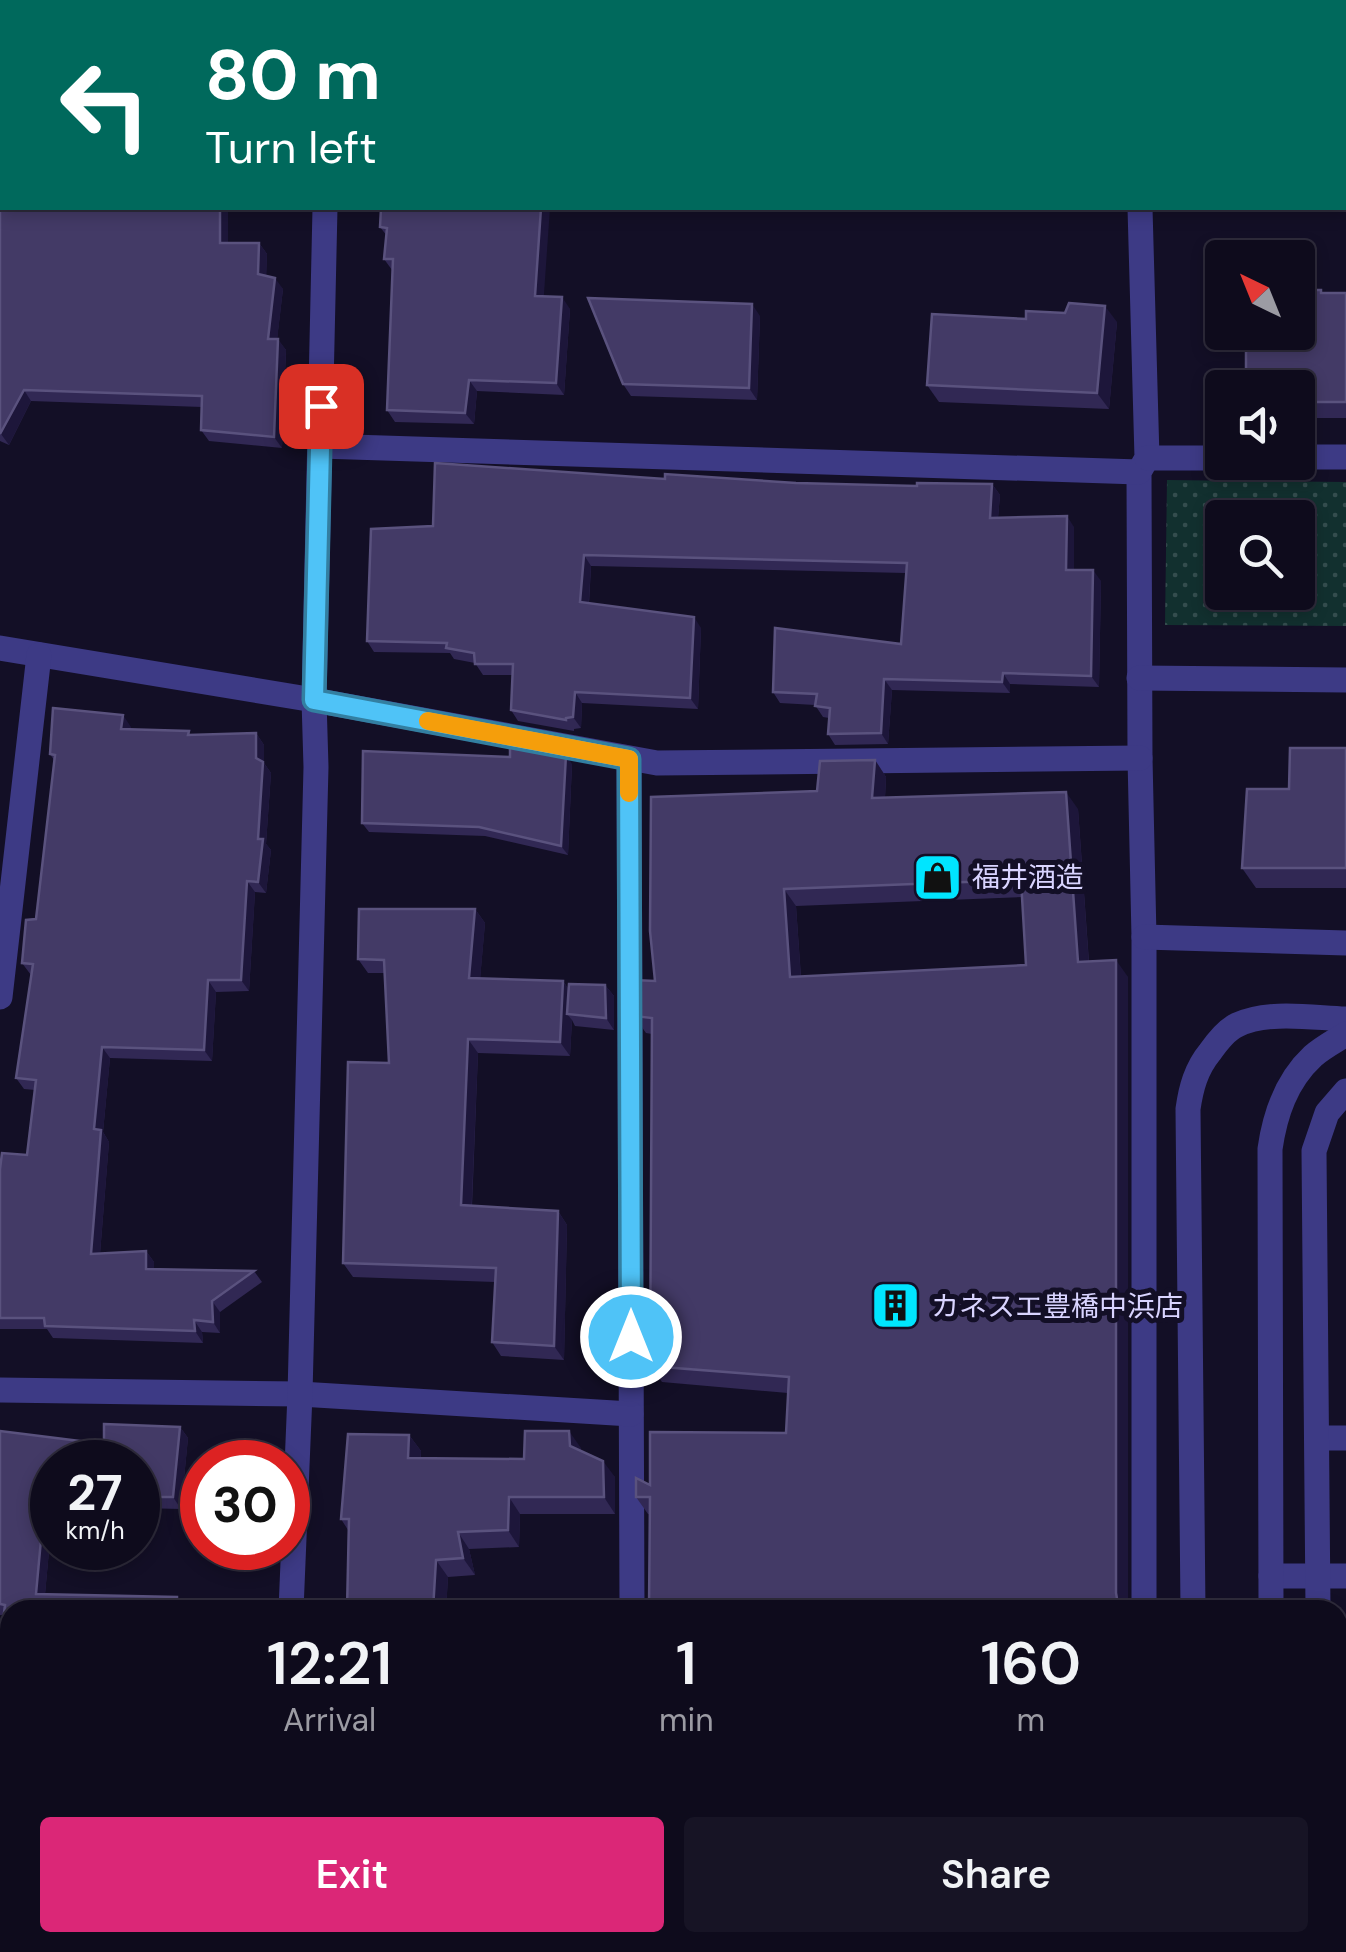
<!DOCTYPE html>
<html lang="en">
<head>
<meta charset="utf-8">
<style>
  :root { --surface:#0e0b1c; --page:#171425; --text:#f1f3f6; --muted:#9b9ba3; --line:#2e2b3b; --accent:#db2777 }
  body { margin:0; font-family:"DM Sans","Noto Sans JP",sans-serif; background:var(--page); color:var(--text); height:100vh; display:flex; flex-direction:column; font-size:38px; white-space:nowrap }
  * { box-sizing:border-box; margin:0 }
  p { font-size:32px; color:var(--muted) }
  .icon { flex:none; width:55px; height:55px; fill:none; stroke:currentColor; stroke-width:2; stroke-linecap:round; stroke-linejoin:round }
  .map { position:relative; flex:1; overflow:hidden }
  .side { position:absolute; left:0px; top:1600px; width:1348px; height:352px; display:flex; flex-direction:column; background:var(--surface); border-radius:30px 30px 0 0; box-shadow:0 5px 15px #0003,0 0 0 2px var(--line) }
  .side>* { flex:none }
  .top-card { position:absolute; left:0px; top:0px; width:1348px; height:210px; box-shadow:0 5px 15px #0003,0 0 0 2px var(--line); background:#00695c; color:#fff; overflow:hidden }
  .needle { width:65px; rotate:317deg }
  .tools { position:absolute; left:1205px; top:240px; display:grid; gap:20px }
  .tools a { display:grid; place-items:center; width:110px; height:110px; border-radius:10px; background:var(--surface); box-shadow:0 5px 15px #0003,0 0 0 2px var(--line); font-size:50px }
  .speed { position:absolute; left:30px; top:1440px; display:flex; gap:20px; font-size:50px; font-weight:700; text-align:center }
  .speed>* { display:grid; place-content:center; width:130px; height:130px; border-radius:50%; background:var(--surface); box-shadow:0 5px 15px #0003,0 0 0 2px var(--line); line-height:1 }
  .speed small { font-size:25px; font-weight:400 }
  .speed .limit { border:15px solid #d22; background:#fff; color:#111 }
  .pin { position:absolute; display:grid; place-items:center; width:85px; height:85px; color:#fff; margin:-42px; border-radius:20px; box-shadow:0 5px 15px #0006 }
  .me { position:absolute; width:110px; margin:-55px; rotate:0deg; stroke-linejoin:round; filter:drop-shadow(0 0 8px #0008) }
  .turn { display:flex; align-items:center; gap:35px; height:210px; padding:0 40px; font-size:45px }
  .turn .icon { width:130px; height:130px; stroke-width:2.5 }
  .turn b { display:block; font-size:70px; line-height:85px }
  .eta { display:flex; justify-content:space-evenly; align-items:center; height:170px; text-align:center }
  .eta b { font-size:60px; font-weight:600; line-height:70px }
  .primary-button { display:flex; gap:20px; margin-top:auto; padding:20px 40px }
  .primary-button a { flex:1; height:115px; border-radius:10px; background:var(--accent); color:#fff; font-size:40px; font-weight:600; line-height:115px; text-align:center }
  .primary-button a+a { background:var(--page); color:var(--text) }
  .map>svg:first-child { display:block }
  .green { fill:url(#green-dots); fill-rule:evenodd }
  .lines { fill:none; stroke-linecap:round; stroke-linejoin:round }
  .minor { stroke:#3d3a85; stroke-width:25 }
  .wall { fill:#312854; fill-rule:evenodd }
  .shaded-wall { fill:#1d163a }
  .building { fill:#433a66; stroke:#5a527e; stroke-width:2.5; fill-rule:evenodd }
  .route-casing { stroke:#337fa1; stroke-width:25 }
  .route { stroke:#4fc3f7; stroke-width:18 }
  .slow { stroke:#f59e0b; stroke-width:18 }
  .labels { text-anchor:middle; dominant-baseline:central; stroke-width:10; stroke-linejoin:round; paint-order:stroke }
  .poi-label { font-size:28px; fill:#d9d4ff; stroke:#130f26; text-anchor:start }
</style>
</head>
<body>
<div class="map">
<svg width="1346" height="1952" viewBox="0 0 1346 1952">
  <defs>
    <pattern id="green-dots" width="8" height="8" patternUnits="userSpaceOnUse" patternTransform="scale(2.5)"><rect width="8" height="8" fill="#12302f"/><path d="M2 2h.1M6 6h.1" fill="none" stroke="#344d4e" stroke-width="1.8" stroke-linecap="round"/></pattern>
  </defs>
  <rect width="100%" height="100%" fill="#130f26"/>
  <path class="green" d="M 1167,480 L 1346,482 L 1346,626 L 1165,625 ZM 1222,518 L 1298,518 L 1298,592 L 1222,592 Z"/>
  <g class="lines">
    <g class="minor">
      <path d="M 335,2 L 336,0"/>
      <path d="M 1141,2 L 1141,0"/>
      <path d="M 1345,191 L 1346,191"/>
      <path d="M 1140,208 L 1147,458 L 1139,472 L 1140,758 L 1144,937 L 1144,1610"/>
      <path d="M 320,446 L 1139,472"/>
      <path d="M 1298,457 L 1346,457"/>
      <path d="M 1147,458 L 1222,458"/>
      <path d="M 0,648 L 314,700 L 657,763 L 1140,758"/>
      <path d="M 1139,678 L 1346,680"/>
      <path d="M 629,759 L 632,1610"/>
      <path d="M 1144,937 L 1346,943"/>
      <path d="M 0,997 L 39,655"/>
      <path d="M 0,1390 L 300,1394 L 631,1414"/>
      <path d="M 1317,1438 L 1346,1438"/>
      <path d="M 1271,1576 L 1346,1576"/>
      <path d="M 291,1610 L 300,1394 L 316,767 L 314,700 L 325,208"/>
      <path d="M 1193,1610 L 1188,1109 C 1191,1088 1196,1069 1210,1052 C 1217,1042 1226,1030 1237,1025 C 1269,1010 1313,1018 1346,1019"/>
      <path d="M 1271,1610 L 1270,1149 C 1275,1114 1286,1081 1313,1056 C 1322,1048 1335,1041 1346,1034"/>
      <path d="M 1318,1610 L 1314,1151 L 1327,1113 L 1346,1091"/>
      <path d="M 1338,1703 L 1346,1703"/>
      <path d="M 1338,1772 L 1346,1777"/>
      <path d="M 1338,1925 L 1346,1920"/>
      <path d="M 635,1942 L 635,1952"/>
      <path d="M 1144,1942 L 1144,1952"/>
      <path d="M 1273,1942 L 1273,1952"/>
      <path d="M 1319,1942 L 1319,1952"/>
      <path d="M 276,1952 L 276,1942"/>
    </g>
  </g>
  <g class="wall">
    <path d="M 0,132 L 228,243 L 259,243 L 267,254 L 266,276 L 283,289 L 277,339 L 286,350 L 282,448 L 209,441 L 201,430 L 202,407 L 31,401 L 9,445 L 0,441 Z"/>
    <path d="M 381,208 L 544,297 L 570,309 L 564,395 L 477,391 L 474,424 L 395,422 L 387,410 L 392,270 L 384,259 L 387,236 L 380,227 Z"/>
    <path d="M 1323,293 L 1346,293 L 1346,418 L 1298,418 L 1298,388 Z"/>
    <path d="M 1065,313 L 1117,322 L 1109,409 L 939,402 L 927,385 L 1026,319 Z"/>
    <path d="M 760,316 L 757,400 L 631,396 L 623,384 Z"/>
    <path d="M 665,479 L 917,486 L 992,484 L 1000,495 L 998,518 L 1074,527 L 1074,570 L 1101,581 L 1099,687 L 1010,684 L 1010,693 L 892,690 L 888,744 L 835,745 L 828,734 L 829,718 L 823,717 L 815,705 L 780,703 L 773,692 L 901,644 L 906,573 L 591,566 L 589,604 L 701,628 L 698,709 L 582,703 L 581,728 L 574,729 L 574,731 L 518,721 L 511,710 L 512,675 L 483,675 L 475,663 L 454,659 L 450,653 L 374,652 L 367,641 L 433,526 Z"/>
    <path d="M 131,727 L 130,729 L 192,735 L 256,733 L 264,745 L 264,763 L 271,773 L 266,844 L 271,850 L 266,893 L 255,892 L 249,991 L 216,992 L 212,1061 L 110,1058 L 103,1132 L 109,1142 L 100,1254 L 146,1251 L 154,1262 L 154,1269 L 254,1271 L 262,1282 L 220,1312 L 220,1333 L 202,1332 L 203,1343 L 53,1338 L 47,1329 L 0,1329 L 0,1169 L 27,1155 L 35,1090 L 24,1089 L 16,1078 L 31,975 L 22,963 L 36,919 L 54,760 L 50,754 Z"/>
    <path d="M 1346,748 L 1346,888 L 1256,888 L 1242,868 Z"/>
    <path d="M 875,760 L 886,777 L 885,798 L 1078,809 L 1089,962 L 1128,977 L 1128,1610 L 648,1514 L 636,1497 L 650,1485 L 786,1433 L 788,1393 L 662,1382 L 650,1366 L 652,1034 L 646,1033 L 634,1016 L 655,981 L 817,791 ZM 1022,897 L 1026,965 L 801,977 L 796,906 Z"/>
    <path d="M 572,764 L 568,855 L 485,836 L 369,832 L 362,823 Z"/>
    <path d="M 475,909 L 485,923 L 480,979 L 563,981 L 569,990 L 605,985 L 614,996 L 614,1030 L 575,1026 L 572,1020 L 570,1056 L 478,1053 L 472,1206 L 558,1211 L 567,1225 L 564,1360 L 501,1356 L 492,1342 L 495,1282 L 353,1277 L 343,1263 L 389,1063 L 384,973 L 368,973 L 358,959 Z"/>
    <path d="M 180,1427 L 188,1438 L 181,1509 L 138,1508 L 138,1462 L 52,1462 L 52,1519 L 45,1594 L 10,1610 L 10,1682 L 5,1681 L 0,1674 L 0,1644 L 4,1615 L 0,1615 L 0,1431 L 104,1444 Z"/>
    <path d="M 409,1435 L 421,1451 L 421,1458 L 524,1459 L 581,1448 L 581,1451 L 615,1477 L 615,1514 L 520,1514 L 519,1547 L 469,1549 L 475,1575 L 448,1577 L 446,1610 L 347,1610 L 348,1530 L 341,1519 Z"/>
  </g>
  <g class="shaded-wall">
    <path d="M 110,0 L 124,0 L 123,2 L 109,2 Z"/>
    <path d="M 220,208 L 228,208 L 228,254 L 220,243 Z"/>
    <path d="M 541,208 L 550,208 L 543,308 L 535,296 Z"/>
    <path d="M 259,243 L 267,254 L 266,285 L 258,274 Z"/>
    <path d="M 275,278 L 283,289 L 276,350 L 268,339 Z"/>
    <path d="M 562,297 L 570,309 L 564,395 L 556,383 Z"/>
    <path d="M 752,304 L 760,316 L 757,400 L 749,388 Z"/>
    <path d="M 1105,306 L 1117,322 L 1109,409 L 1097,393 Z"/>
    <path d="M 278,339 L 286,350 L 282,448 L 274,437 Z"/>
    <path d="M 469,380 L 477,391 L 474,424 L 465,413 Z"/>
    <path d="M 24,390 L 31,401 L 9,445 L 1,434 Z"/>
    <path d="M 992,484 L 1000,495 L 997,529 L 990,518 Z"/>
    <path d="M 1067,516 L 1074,527 L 1074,581 L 1066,570 Z"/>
    <path d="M 584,555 L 591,566 L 588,613 L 580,602 Z"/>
    <path d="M 1093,570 L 1101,581 L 1099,687 L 1091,676 Z"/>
    <path d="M 694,617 L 701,628 L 698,709 L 690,698 Z"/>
    <path d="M 1003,673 L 1010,684 L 1010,693 L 1002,682 Z"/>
    <path d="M 884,679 L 892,690 L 888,744 L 881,733 Z"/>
    <path d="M 575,692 L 582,703 L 581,728 L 573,717 Z"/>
    <path d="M 123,715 L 131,727 L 129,740 L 121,729 Z"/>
    <path d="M 256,733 L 264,745 L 264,763 L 271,773 L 266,844 L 271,850 L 266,893 L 258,882 Z"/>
    <path d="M 566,755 L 572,764 L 568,855 L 561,846 Z"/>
    <path d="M 875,760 L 886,777 L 884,815 L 872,798 Z"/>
    <path d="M 1066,792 L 1078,809 L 1090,979 L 1078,962 Z"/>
    <path d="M 247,881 L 255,892 L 249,991 L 241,980 Z"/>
    <path d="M 784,889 L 796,906 L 802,994 L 790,977 Z"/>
    <path d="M 475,909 L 485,923 L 479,992 L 469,978 Z"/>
    <path d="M 1116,960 L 1128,977 L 1128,1610 L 1119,1610 L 1116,1593 Z"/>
    <path d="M 208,980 L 216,992 L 212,1061 L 204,1050 Z"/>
    <path d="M 563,981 L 573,995 L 567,1014 L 572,1020 L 570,1056 L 560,1042 Z"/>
    <path d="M 605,985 L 614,996 L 614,1030 L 606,1018 Z"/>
    <path d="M 468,1039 L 478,1053 L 471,1219 L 461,1205 Z"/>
    <path d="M 102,1047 L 110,1058 L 103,1132 L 109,1142 L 99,1266 L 91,1254 L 94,1129 Z"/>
    <path d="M 558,1211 L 567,1225 L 564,1360 L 554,1346 Z"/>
    <path d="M 146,1251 L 154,1262 L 154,1280 L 146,1269 Z"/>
    <path d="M 212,1301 L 220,1312 L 220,1333 L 213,1322 Z"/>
    <path d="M 194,1320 L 202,1332 L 203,1343 L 195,1331 Z"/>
    <path d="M 180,1427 L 188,1438 L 181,1509 L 173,1497 Z"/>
    <path d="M 569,1431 L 581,1448 L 581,1463 L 570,1446 Z"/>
    <path d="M 409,1435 L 421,1451 L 420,1474 L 408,1458 Z"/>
    <path d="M 603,1461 L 615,1477 L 615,1514 L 604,1497 Z"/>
    <path d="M 509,1497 L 520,1514 L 519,1547 L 508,1530 Z"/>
    <path d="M 44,1507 L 52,1519 L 44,1605 L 36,1594 Z"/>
    <path d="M 458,1532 L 469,1549 L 475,1575 L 463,1558 Z"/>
    <path d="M 436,1560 L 448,1577 L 446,1610 L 433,1610 Z"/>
    <path d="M 10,1816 L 10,1865 L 5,1858 Z"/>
    <rect x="163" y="1942" width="9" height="10"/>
    <rect x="540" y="1942" width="12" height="10"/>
    <path d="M 1118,1942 L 1129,1942 L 1128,1952 L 1119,1952 Z"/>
  </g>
  <g class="building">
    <path d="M 44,0 L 110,0 L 109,2 L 49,2 Z"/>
    <rect x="179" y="0" width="76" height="2"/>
    <rect x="446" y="0" width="86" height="2"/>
    <rect x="660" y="0" width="339" height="2"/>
    <path d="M 1159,0 L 1346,0 L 1346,67 L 1345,2 L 1159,2 Z"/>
    <path d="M 1,130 L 2,208 L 220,208 L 220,243 L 259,243 L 258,274 L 275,278 L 268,339 L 278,339 L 274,437 L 201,430 L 202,396 L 24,390 L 0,434 L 0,132 Z"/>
    <path d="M 381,208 L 541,208 L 535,296 L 562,297 L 556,383 L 469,380 L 465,413 L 387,410 L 393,259 L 384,259 L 387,228 L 380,227 Z"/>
    <path d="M 1298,290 L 1321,290 L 1321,293 L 1346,293 L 1346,402 L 1298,402 L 1298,388 L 1246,388 L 1246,332 L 1298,332 Z"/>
    <path d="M 588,298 L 752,304 L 749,388 L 623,384 Z"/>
    <path d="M 1069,303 L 1105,306 L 1097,393 L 927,385 L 932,314 L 1026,319 L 1026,311 L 1065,313 Z"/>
    <path d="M 435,463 L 665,479 L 665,474 L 796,483 L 917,486 L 917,483 L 992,484 L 990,518 L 1067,516 L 1066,570 L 1093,570 L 1091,676 L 1003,673 L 1002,682 L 884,679 L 881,733 L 828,734 L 830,708 L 815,706 L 817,694 L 773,692 L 775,628 L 901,644 L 907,563 L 584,555 L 580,602 L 694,617 L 690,698 L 575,692 L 573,717 L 566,718 L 566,720 L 511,710 L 513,664 L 475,664 L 474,653 L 446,648 L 447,643 L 367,641 L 371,529 L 433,526 Z"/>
    <path d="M 53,708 L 123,715 L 121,729 L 189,731 L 188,735 L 256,733 L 256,758 L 263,762 L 258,839 L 263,839 L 258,882 L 247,881 L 241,980 L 208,980 L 204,1050 L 102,1047 L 94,1129 L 101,1130 L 91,1254 L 146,1251 L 146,1269 L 254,1271 L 212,1301 L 213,1322 L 194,1320 L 195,1331 L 45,1326 L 44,1318 L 0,1318 L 0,1169 L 2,1153 L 27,1155 L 36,1080 L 16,1078 L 33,964 L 22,963 L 26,920 L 36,919 L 55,755 L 50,754 Z"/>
    <path d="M 510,745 L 566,755 L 561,846 L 479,827 L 362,823 L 363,751 L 510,757 Z"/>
    <path d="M 1290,748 L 1346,748 L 1346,868 L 1242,868 L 1247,789 L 1289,789 Z"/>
    <path d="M 875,760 L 872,798 L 1066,792 L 1078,962 L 1116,960 L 1116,1593 L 1119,1610 L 649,1610 L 650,1497 L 636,1497 L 636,1478 L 650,1485 L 650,1432 L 786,1433 L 789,1377 L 650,1366 L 652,1018 L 634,1016 L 634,980 L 655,981 L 650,931 L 651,797 L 817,791 L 820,761 ZM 1021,880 L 1026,965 L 790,977 L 784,889 Z"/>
    <path d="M 359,909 L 475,909 L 469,978 L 563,981 L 560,1042 L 468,1039 L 461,1205 L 558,1211 L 554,1346 L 492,1342 L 496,1268 L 343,1263 L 348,1062 L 389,1063 L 384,960 L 358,959 Z"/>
    <path d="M 569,984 L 605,985 L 606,1018 L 567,1014 Z"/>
    <path d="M 104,1424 L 180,1427 L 173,1497 L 138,1497 L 138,1462 L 52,1462 L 52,1509 L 44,1507 L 36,1594 L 177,1597 L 177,1607 L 187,1610 L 10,1610 L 10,1671 L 0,1670 L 0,1644 L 5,1605 L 0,1604 L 0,1431 L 104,1444 Z"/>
    <path d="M 525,1431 L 569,1431 L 570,1446 L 603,1461 L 604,1497 L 509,1497 L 508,1530 L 458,1532 L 463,1558 L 436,1560 L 433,1610 L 347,1610 L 349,1519 L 341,1519 L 348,1434 L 409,1435 L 408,1458 L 524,1459 Z"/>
    <path d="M 0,1693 L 10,1694 L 10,1816 L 5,1858 L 10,1858 L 10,1942 L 163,1942 L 163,1952 L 0,1952 Z"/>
    <path d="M 469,1942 L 540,1942 L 540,1952 L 468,1952 Z"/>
    <path d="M 648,1942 L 1118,1942 L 1119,1952 L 648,1952 Z"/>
  </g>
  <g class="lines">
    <defs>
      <path id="route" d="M 321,406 L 314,700 L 629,759 L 631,1337"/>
    </defs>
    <use href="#route" class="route-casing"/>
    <use href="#route" class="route"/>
    <path class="slow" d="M 428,721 L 629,759 L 629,793"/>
  </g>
  <defs>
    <symbol id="shop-square" viewBox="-11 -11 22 22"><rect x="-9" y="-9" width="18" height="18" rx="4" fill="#00e5ff" stroke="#130f26"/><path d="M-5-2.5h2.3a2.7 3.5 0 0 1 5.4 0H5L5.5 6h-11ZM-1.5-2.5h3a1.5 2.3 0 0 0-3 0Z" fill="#111"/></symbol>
    <symbol id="building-square" viewBox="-11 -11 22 22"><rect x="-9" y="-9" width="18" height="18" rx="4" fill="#00e5ff" stroke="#130f26"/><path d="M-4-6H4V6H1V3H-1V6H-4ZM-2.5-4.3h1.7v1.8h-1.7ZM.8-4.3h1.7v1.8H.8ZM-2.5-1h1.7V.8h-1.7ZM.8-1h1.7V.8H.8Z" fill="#111"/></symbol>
  </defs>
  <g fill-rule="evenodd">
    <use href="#shop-square" x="910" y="850" width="55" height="55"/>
    <use href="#building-square" x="868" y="1278" width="55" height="55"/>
  </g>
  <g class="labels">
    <g class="poi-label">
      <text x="972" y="877">福井酒造</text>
      <text x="931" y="1306">カネスエ豊橋中浜店</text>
    </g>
  </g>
</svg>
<div class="tools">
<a><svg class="needle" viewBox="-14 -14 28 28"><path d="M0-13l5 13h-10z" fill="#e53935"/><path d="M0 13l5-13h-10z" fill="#9b9ba3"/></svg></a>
<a><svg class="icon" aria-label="sound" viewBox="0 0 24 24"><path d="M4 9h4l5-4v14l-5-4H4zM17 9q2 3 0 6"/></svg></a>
<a><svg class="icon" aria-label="search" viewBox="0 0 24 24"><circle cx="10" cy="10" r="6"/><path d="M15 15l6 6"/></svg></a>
</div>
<div class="speed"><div>27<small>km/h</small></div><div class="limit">30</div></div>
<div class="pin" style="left:321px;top:406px;background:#d93025"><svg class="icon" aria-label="arrive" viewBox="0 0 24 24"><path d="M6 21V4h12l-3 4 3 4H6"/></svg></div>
<svg class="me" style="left:631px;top:1337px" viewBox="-20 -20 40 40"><circle r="17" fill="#4fc3f7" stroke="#fff" stroke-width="3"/><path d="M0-11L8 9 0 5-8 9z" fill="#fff"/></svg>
<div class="top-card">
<div class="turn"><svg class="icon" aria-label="left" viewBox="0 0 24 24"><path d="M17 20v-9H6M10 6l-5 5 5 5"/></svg><div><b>80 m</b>Turn left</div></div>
</div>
<section class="side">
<div class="eta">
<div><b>12:21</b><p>Arrival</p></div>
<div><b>1</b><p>min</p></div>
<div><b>160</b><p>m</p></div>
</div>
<div class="primary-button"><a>Exit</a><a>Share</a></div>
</section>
</div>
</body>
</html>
